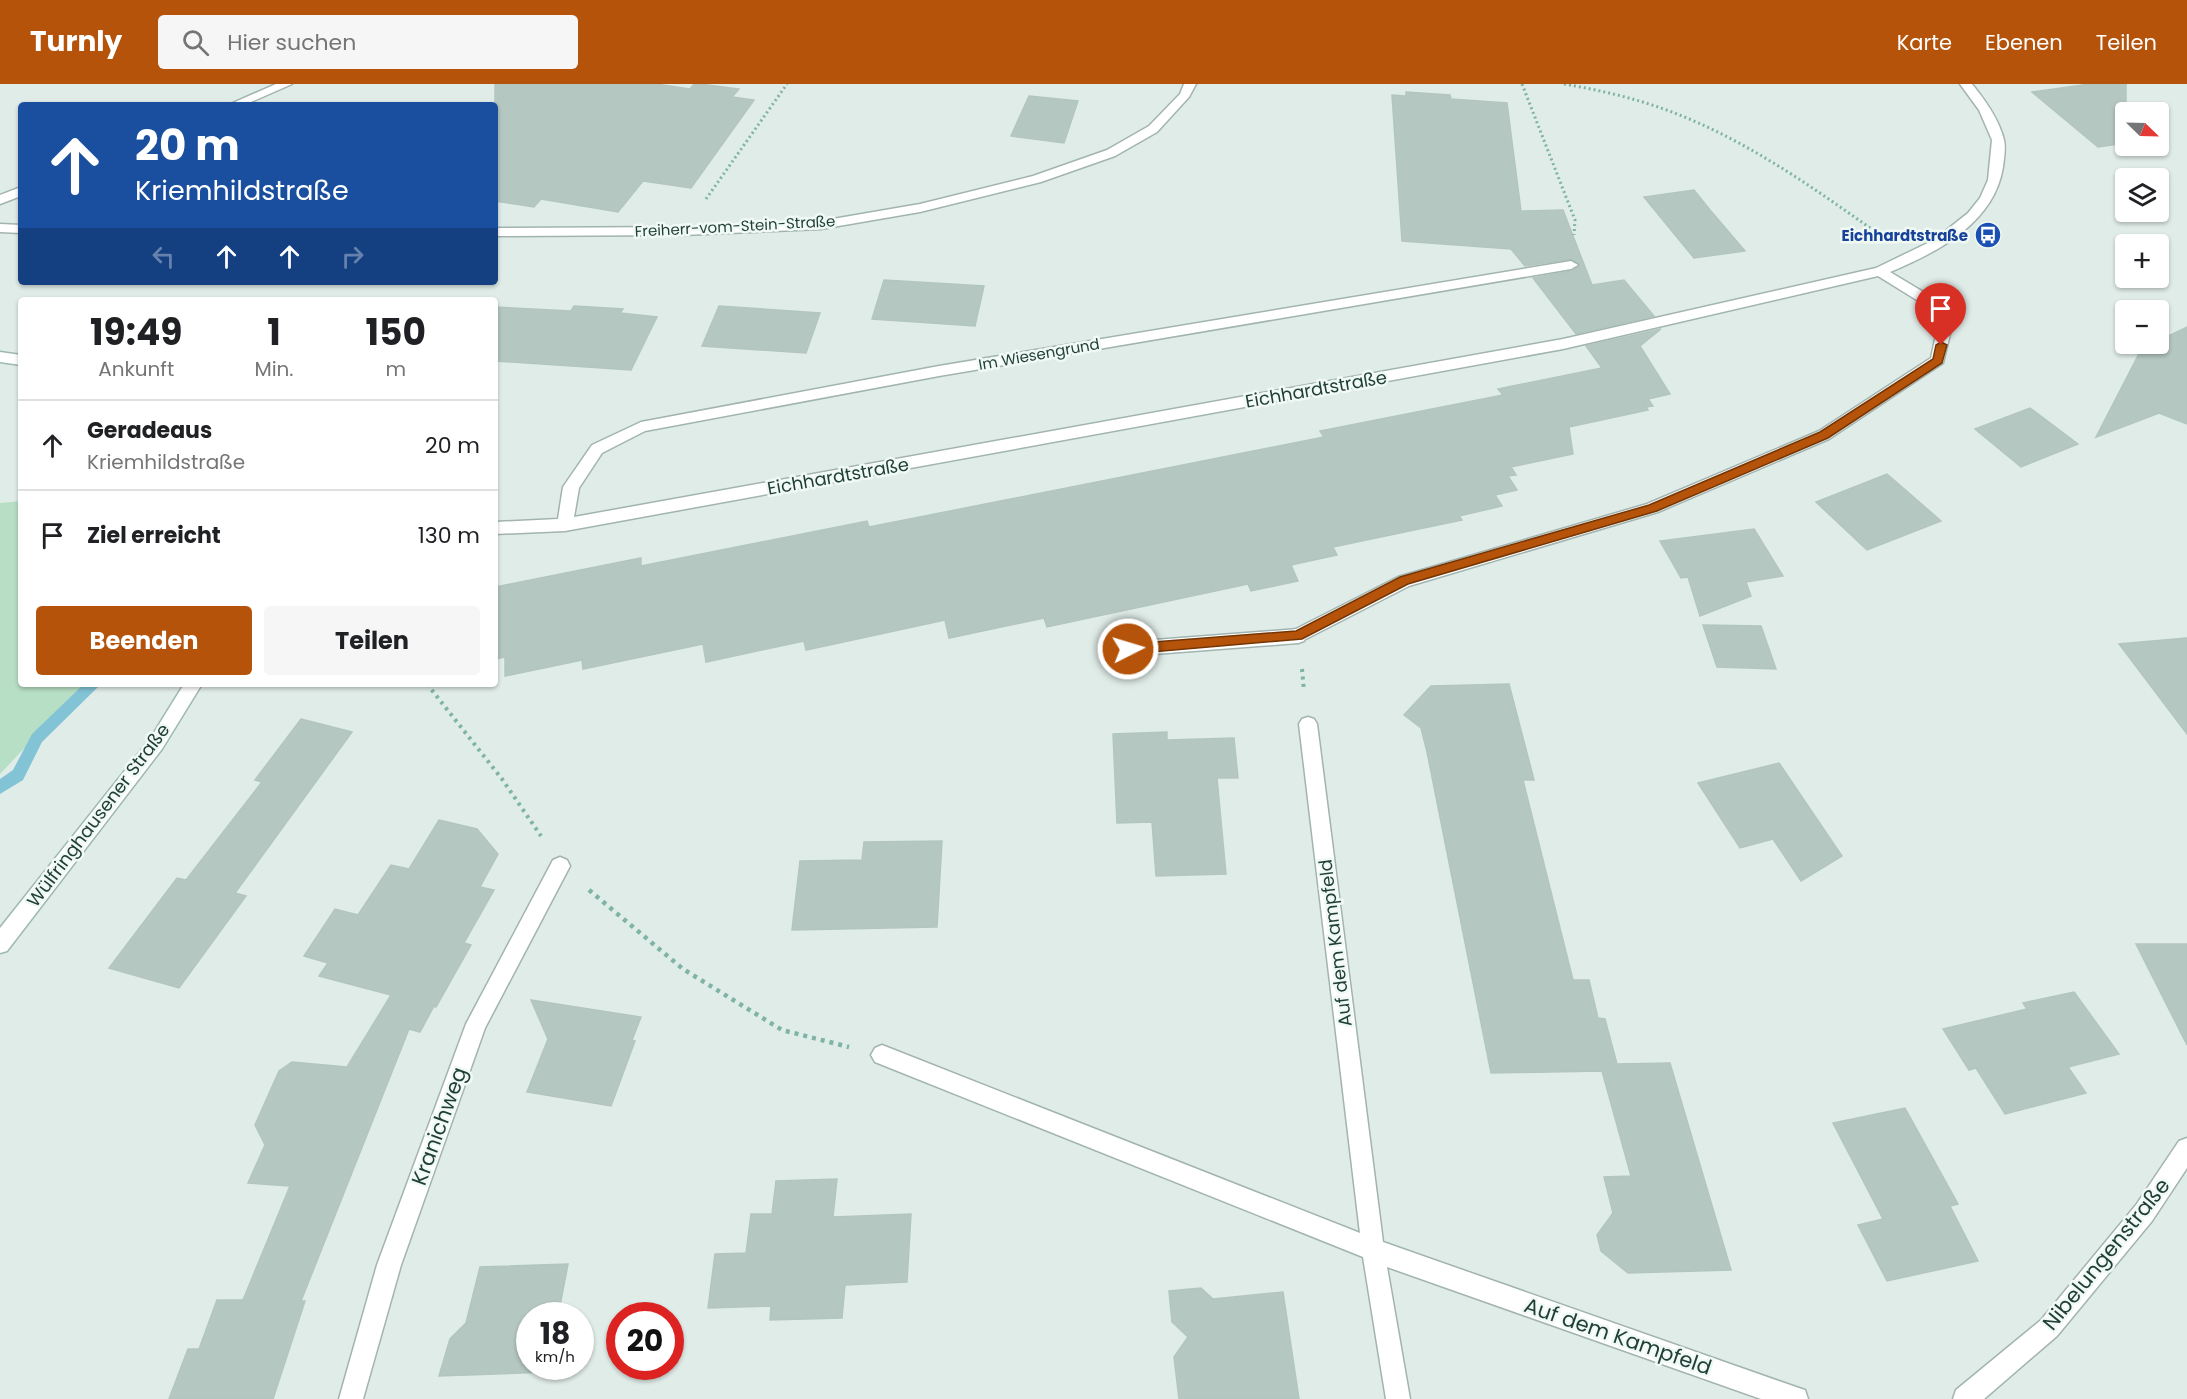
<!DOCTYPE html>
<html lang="de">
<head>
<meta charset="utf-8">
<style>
  :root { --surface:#fff; --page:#f6f6f6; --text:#202124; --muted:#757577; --line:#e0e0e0; --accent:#b45309 }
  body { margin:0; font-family:Poppins,sans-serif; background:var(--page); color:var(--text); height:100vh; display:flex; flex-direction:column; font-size:22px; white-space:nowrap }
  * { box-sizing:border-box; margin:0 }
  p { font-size:20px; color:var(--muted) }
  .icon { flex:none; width:33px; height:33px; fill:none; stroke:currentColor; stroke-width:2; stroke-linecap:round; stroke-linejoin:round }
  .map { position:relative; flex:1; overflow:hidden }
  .side { position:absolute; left:18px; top:213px; width:480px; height:390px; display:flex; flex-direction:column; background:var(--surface); border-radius:6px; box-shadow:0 2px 4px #0004 }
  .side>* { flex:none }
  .banner { position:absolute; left:18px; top:18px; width:480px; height:183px; border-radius:6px; box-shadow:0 2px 4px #0004; background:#1a4fa0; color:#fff; overflow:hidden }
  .needle { width:39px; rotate:113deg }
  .fabs { position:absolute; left:2115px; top:18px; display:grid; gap:12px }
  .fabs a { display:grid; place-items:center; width:54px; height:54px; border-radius:6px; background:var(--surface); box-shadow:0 2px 4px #0004; font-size:30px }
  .speed { position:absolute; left:516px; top:1218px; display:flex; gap:12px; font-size:30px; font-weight:700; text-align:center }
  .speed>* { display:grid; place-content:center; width:78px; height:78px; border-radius:50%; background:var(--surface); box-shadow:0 2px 4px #0004; line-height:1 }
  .speed small { font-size:15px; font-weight:400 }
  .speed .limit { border:9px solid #d22; background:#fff; color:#111 }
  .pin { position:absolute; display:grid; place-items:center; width:51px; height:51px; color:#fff; margin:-62px -26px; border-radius:50% 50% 50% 0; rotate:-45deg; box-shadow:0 0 6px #0007 }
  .pin .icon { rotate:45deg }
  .me { position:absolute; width:66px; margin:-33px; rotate:85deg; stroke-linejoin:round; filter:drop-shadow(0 0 4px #0008) }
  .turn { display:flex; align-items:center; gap:21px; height:126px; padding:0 18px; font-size:27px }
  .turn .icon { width:78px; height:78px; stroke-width:2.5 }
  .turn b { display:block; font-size:42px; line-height:51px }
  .lanes { display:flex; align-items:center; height:57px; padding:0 18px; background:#0003; justify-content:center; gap:30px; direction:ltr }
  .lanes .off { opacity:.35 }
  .eta { display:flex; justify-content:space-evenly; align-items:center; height:102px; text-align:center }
  .eta b { font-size:36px; font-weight:700; line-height:42px }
  .primary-button { display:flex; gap:12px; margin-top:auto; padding:12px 18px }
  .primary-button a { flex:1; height:69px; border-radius:6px; background:var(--accent); color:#fff; font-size:24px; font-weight:700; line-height:69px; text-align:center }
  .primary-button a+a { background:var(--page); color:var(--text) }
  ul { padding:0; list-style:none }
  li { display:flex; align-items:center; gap:18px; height:90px; padding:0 18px; border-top:2px solid var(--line) }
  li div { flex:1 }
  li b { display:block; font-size:22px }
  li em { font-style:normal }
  header { display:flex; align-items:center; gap:36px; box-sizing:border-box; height:84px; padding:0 30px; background:var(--accent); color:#fff }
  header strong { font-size:28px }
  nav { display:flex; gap:33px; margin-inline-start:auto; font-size:21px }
  .search { width:420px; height:54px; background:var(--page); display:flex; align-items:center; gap:15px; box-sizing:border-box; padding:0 21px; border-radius:6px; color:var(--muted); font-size:22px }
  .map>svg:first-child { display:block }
  .green { fill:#b7dfc5 }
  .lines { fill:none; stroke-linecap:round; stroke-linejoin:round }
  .stream { fill:#83c3d6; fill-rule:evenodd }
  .building { fill:#b5c7c1; stroke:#b2c6bf; stroke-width:1.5 }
  .lane-casing { stroke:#a2b4b0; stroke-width:3 }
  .street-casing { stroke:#a2b4b0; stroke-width:3 }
  .secondary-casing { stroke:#9db9b1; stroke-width:3 }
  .path-far2 { stroke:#7eb3a6; stroke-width:3; stroke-dasharray:2 3; stroke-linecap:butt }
  .path-far1 { stroke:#7eb3a6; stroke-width:4; stroke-dasharray:3 4.5; stroke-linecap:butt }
  .path { stroke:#7eb3a6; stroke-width:4.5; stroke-dasharray:4 5; stroke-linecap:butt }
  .lane { fill:#fff; fill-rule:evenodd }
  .street { fill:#fff; fill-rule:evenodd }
  .secondary { fill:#fff; fill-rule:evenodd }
  .route { fill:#b45309; stroke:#753606; stroke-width:1.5 }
  .labels { text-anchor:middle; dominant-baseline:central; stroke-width:5; stroke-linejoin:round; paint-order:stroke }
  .far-street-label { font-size:15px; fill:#1f3e38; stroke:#f1f9f5 }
  .far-transit-label { font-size:15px; font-weight:bold; fill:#164399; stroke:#f1f9f5; text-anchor:end }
  .street-label { font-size:18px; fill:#1f3e38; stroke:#f1f9f5 }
  .near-street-label { font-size:21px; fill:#1f3e38; stroke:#f1f9f5 }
</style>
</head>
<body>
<header>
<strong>Turnly</strong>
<div class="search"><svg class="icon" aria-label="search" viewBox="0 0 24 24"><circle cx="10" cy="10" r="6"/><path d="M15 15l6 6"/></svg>Hier suchen</div>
<nav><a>Karte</a><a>Ebenen</a><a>Teilen</a></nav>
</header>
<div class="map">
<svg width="2187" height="1315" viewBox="0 0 2187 1315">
  <rect width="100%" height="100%" fill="#e0ece8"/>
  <path class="green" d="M 21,417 L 21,600 L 85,600 L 0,690 L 0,419 Z"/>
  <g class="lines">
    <path class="stream" d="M 84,600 L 101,600 L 42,658 L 23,696 L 0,710 L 0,695 L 13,686 L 32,650 Z"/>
  </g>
  <g class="building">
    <path d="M 495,0 L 656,0 L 690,5 L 694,0 L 700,0 L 739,5 L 732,13 L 754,16 L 691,104 L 643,97 L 618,128 L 541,115 L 534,123 L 495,117 Z"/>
    <path d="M 2090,0 L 2126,0 L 2126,59 L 2098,63 L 2032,8 Z"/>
    <path d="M 1406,8 L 1450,11 L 1451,15 L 1507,19 L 1521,127 L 1563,126 L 1592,201 L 1624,196 L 1654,232 L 1576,250 L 1533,194 L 1572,187 L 1580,182 L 1572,175 L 1525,182 L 1511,165 L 1402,157 L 1392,11 L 1406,12 Z"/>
    <path d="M 1029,12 L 1078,17 L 1064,59 L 1011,52 Z"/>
    <path d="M 1694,106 L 1710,126 L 1745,167 L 1694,174 L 1644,113 Z"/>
    <path d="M 884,196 L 984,202 L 975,242 L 872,235 Z"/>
    <path d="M 574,222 L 623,225 L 620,229 L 657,233 L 631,286 L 495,277 L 495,223 L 571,227 Z"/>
    <path d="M 719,222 L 820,229 L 806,269 L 702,262 Z"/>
    <path d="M 2187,243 L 2187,340 L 2159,329 L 2096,353 L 2142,264 L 2158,260 L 2158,257 Z"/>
    <path d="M 1661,245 L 1640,262 L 1670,310 L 1648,315 L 1653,322 L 1646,323 L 1648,326 L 1569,343 L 1573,370 L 1511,383 L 1516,391 L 1508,392 L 1517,406 L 1495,411 L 1502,422 L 1459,432 L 1462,436 L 1333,463 L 1337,471 L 1291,481 L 1298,497 L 1251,507 L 1248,500 L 1047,543 L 1044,534 L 949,554 L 945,536 L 806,566 L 804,557 L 706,578 L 703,560 L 583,585 L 582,576 L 505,592 L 505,573 L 495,575 L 495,503 L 641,474 L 641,482 L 867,437 L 869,443 L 1324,353 L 1320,347 L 1503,311 L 1498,305 L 1602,284 L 1586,262 Z"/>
    <path d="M 2030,324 L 2078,360 L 2021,383 L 1975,345 Z"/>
    <path d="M 1887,390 L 1941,437 L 1867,466 L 1816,418 Z"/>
    <path d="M 1754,445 L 1783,492 L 1746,498 L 1751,512 L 1700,532 L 1688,493 L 1681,494 L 1660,457 Z"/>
    <path d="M 1703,541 L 1761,542 L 1776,585 L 1717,583 Z"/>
    <path d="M 2187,554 L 2187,650 L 2119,560 Z"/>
    <path d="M 1509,600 L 1534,696 L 1523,696 L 1573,896 L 1589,896 L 1598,934 L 1605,935 L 1617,980 L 1670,979 L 1731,1186 L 1628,1189 L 1601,1167 L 1597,1151 L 1613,1129 L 1604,1093 L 1631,1092 L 1602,987 L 1491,989 L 1427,668 L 1421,644 L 1404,631 L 1431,602 Z"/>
    <path d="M 301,635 L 352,648 L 235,809 L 246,812 L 179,904 L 109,884 L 177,794 L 186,796 L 262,698 L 255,696 Z"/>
    <path d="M 1167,648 L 1167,656 L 1234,654 L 1238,694 L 1217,694 L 1226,790 L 1156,792 L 1152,738 L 1117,739 L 1113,650 Z"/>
    <path d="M 1779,679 L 1842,772 L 1801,797 L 1773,755 L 1740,764 L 1698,699 Z"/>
    <path d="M 439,736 L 477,745 L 498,770 L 480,803 L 494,806 L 464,859 L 471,861 L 436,923 L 434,922 L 420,948 L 409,945 L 301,1217 L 305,1217 L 273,1315 L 169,1315 L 188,1265 L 199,1265 L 217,1216 L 243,1216 L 290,1102 L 248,1099 L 265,1061 L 255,1041 L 279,987 L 292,978 L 347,983 L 391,911 L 319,892 L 328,879 L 304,872 L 335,825 L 358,831 L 391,781 L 409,785 Z"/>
    <path d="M 942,757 L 937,843 L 792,846 L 800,777 L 862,776 L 864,758 Z"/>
    <path d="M 2136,860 L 2187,860 L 2187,961 Z"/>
    <path d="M 2074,908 L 2119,970 L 2068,983 L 2086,1009 L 2005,1030 L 1976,984 L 1969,986 L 1943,945 L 2027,925 L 2023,919 Z"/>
    <path d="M 531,916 L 641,933 L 632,956 L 635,957 L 611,1022 L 527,1008 L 548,955 Z"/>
    <path d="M 1905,1024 L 1958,1120 L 1950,1122 L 1978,1177 L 1887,1197 L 1858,1141 L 1883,1135 L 1833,1039 Z"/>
    <path d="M 837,1095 L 833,1133 L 911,1130 L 907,1198 L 845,1201 L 842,1234 L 770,1236 L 771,1222 L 708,1224 L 715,1170 L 746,1169 L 751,1130 L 772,1130 L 776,1097 Z"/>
    <path d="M 568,1180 L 558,1232 L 530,1232 L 530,1282 L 549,1282 L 548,1288 L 439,1292 L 450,1255 L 466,1239 L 480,1183 Z"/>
    <path d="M 1201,1204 L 1213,1215 L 1283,1208 L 1299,1315 L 1179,1315 L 1174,1273 L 1188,1253 L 1172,1238 L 1169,1207 Z"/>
  </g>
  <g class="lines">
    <defs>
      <path id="lane" d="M 1298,545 L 1304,547 L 1306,552 L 1304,557 L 1298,559 L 1128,572 L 1122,570 L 1119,565 L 1122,560 L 1128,558 Z"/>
      <g id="street">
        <path d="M 276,0 L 292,0 L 244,21 L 228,21 Z"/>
        <path d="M 1184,0 L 1196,0 L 1189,13 L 1157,48 L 1115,72 L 1041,98 L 920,128 L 821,145 L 683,151 L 495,152 L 495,144 L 683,143 L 821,137 L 920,120 L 1033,92 L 1107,66 L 1149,42 L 1180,10 Z"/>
        <path d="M 1960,0 L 1972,0 C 1985,16 1999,35 2004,56 C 2006,64 2004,74 2003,83 C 1994,139 1938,168 1890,188 L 1930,212 L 1951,246 L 1943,279 L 1829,355 L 1658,428 L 1409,502 L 1298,559 L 1292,557 L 1290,552 L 1292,547 L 1398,493 L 1647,420 L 1819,347 L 1931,274 L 1937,246 L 1920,218 L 1878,192 L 1563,265 L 565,447 L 495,450 L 495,438 L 558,435 L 563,403 L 592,361 L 641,338 L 939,282 L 1571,177 L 1578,181 L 1571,185 L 939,292 L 645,347 L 602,369 L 579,404 L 574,433 L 1563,255 L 1876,184 L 1934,156 L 1968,129 L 1980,114 L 1988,96 L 1992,56 L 1979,26 Z"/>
        <path d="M 21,103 L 21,112 L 0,120 L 0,111 Z"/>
        <path d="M 0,140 L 21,141 L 21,149 L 0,148 Z"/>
        <path d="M 1308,633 L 1314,635 L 1317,640 L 1383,1158 L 1796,1303 L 1805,1306 L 1808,1315 L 1761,1315 L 1387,1183 L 1410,1315 L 1386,1315 L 1363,1173 L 875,978 L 871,971 L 875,964 L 882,961 L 1360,1149 L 1299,640 L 1302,635 Z"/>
        <path d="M 560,773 L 567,776 L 570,782 L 485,944 L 401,1181 L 363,1315 L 339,1315 L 377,1181 L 466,940 L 553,776 Z"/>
        <path d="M 2187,1054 L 2187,1084 L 2152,1137 L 2057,1252 L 1984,1315 L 1953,1315 L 1956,1306 L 2041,1236 L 2136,1121 L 2179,1057 Z"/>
      </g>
      <g id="secondary">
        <path d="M 0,268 L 21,271 L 21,281 L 0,278 Z"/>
        <path d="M 184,600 L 202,600 L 162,665 L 7,867 L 0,869 L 0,844 L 150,655 Z"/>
      </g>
    </defs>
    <use href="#lane" class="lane-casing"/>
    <use href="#street" class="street-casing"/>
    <use href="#secondary" class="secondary-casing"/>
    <g class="path-far2">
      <path d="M 1522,0 L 1575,136 L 1574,151"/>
      <path d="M 1564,0 C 1593,5 1621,11 1649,20 C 1734,47 1808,100 1880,151"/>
      <path d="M 706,115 L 787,0"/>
    </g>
    <g class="path-far1">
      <path d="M 1302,585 L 1304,607"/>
      <path d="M 427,600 L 502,695 L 541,752"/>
    </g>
    <path class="path" d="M 589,806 L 683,885 L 782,946 L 849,963"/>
    <use href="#lane" class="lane"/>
    <use href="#street" class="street"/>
    <use href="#secondary" class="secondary"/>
  </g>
  <path class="route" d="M 1941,258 L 1947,261 L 1942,279 L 1828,354 L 1657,427 L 1408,500 L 1302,555 L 1128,570 L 1122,565 L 1128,560 L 1296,547 L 1400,493 L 1649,421 L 1820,348 L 1933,275 L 1936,261 Z"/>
  <defs>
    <symbol id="bus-disc" viewBox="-11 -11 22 22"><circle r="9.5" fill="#1a4fb4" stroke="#f1f9f5"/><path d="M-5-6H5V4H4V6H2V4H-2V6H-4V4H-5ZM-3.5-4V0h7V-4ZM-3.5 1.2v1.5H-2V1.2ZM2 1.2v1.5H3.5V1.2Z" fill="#fff"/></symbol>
  </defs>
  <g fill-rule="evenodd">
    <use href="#bus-disc" x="1973" y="136" width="30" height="30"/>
  </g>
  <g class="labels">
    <g class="far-street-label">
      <text transform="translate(735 142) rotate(-3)">Freiherr-vom-Stein-Straße</text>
      <text transform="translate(1039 270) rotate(-10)">Im Wiesengrund</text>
    </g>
    <g class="far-transit-label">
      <text x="1968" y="151">Eichhardtstraße</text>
    </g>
    <g class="street-label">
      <text transform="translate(1316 305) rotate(-10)">Eichhardtstraße</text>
      <text transform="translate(838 392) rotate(-10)">Eichhardtstraße</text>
      <text transform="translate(98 731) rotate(-53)">Wülfringhausener Straße</text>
      <text transform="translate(1335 859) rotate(-97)">Auf dem Kampfeld</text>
    </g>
    <g class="near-street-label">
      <text transform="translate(439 1042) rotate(-70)">Kranichweg</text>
      <text transform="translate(2106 1170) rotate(-51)">Nibelungenstraße</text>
      <text transform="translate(1618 1252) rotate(19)">Auf dem Kampfeld</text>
    </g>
  </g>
</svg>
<div class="fabs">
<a><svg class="needle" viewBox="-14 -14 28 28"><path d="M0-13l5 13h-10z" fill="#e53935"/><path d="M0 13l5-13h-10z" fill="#757577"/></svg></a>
<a><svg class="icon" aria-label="layers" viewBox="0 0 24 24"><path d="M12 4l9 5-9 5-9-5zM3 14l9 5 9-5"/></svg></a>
<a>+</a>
<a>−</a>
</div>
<div class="speed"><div>18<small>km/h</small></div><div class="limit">20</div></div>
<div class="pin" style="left:1941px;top:261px;background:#d93025"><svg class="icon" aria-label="arrive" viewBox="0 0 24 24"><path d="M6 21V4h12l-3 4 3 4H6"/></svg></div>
<svg class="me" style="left:1128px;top:565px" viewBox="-20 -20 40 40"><circle r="17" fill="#b45309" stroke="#fff" stroke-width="3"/><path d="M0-11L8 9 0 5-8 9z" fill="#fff"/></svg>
<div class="banner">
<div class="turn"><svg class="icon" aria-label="ahead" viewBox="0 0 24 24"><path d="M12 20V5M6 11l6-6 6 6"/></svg><div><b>20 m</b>Kriemhildstraße</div></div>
<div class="lanes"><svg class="icon off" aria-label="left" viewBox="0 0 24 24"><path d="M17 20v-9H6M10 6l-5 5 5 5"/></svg><svg class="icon" aria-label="ahead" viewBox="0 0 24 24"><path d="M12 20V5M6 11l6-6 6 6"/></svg><svg class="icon" aria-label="ahead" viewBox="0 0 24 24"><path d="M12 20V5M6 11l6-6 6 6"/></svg><svg class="icon off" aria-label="right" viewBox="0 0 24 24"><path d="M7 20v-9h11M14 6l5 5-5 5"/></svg></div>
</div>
<section class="side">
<div class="eta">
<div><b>19:49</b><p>Ankunft</p></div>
<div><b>1</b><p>Min.</p></div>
<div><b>150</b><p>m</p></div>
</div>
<ul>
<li><svg class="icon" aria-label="ahead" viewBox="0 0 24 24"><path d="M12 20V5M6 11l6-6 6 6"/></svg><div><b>Geradeaus</b><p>Kriemhildstraße</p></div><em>20 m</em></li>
<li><svg class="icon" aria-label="arrive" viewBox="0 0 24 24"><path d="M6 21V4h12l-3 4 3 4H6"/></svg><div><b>Ziel erreicht</b></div><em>130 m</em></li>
</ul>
<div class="primary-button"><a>Beenden</a><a>Teilen</a></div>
</section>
</div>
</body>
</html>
